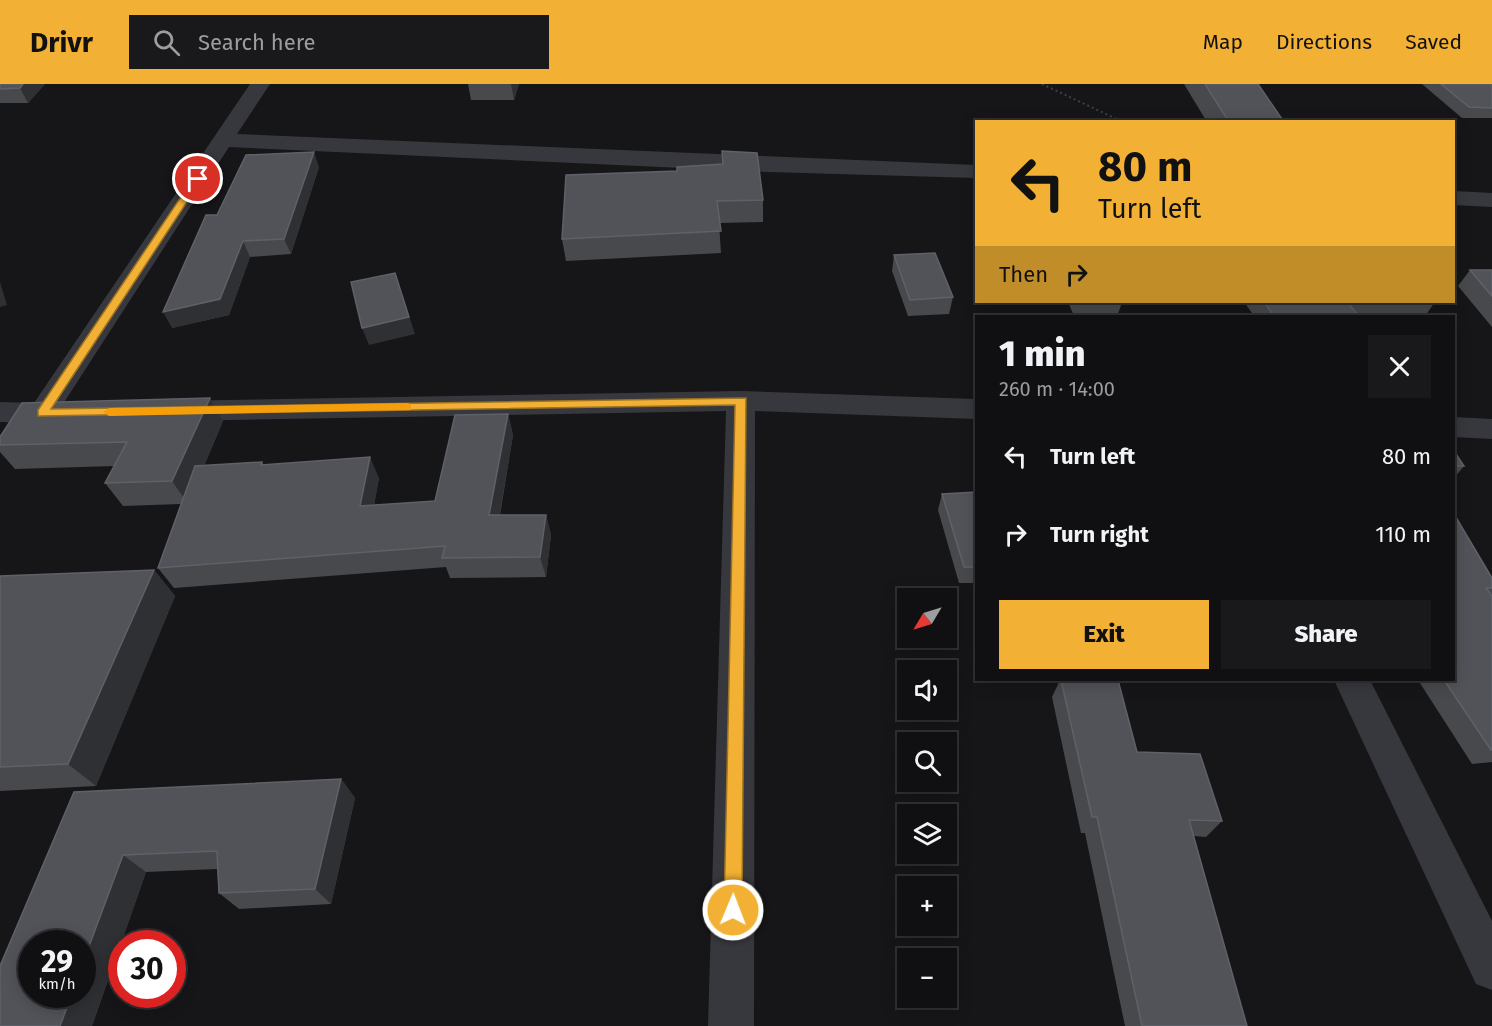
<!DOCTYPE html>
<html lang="en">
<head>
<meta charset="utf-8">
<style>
  :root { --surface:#101012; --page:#19191b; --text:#f1f3f6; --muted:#9c9d9f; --line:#303032; --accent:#f2b134 }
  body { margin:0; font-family:"Fira Sans",sans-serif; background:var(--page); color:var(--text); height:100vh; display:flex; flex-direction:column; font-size:22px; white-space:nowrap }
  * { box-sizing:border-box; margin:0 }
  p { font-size:20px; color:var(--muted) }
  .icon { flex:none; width:33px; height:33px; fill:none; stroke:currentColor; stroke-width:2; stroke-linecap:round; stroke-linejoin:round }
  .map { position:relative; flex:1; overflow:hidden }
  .panel { position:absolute; left:975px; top:231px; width:480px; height:366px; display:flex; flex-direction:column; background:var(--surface); border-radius:0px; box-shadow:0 3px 15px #0003,0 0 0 2px var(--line) }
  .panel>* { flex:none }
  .hud { position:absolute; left:975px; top:36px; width:480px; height:183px; border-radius:0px; box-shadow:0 3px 15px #0003,0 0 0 2px var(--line); background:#f2b134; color:#111; overflow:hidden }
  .needle { width:39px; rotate:232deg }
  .fabs { position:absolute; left:897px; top:504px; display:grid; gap:12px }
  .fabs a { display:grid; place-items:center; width:60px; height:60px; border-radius:0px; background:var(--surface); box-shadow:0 3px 15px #0003,0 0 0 2px var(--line); font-size:30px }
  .speed { position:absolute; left:18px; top:846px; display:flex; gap:12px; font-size:30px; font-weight:700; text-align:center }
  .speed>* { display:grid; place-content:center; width:78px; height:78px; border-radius:50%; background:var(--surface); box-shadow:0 3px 15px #0003,0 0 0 2px var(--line); line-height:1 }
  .speed small { font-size:15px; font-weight:400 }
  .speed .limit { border:9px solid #d22; background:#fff; color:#111 }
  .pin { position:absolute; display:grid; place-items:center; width:51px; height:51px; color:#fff; margin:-26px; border:3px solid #fff; border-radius:50%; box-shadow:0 2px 6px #0007 }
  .me { position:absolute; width:66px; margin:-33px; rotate:1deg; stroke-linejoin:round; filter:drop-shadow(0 0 4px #0008) }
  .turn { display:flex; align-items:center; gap:21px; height:126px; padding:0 24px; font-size:27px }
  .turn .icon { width:78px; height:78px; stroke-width:2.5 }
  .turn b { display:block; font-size:42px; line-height:51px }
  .then { display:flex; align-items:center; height:57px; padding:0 24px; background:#0003; gap:12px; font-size:22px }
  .round { display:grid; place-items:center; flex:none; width:63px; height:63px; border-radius:0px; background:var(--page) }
  .overview { display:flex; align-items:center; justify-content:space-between; height:102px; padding:0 24px }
  h1 { font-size:36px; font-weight:800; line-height:45px }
  .cta { display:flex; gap:12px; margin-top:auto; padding:12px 24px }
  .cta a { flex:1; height:69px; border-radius:0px; background:var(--accent); color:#111; font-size:24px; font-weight:800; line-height:69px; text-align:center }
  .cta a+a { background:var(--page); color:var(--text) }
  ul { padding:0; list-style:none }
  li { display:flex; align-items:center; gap:18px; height:78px; padding:0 24px }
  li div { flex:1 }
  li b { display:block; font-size:22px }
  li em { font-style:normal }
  header { display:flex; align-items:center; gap:36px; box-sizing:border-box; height:84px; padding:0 30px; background:var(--accent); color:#111 }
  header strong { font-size:28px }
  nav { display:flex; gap:33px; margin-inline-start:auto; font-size:21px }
  .search { width:420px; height:54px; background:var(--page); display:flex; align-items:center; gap:15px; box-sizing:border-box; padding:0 21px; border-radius:0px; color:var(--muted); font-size:22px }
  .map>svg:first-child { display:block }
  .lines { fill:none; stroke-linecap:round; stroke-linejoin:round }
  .path { stroke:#3d3f44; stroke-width:2; stroke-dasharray:2 3; stroke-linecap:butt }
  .street { fill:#37383d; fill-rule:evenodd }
  .wall { fill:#47494d }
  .shaded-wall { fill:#2f3033 }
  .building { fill:#525359; stroke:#5f6168; stroke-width:1.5 }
  .route { fill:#f2b134; stroke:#9d7322; stroke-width:1.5 }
  .slow { fill:#f59e0b }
</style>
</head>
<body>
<header>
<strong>Drivr</strong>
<div class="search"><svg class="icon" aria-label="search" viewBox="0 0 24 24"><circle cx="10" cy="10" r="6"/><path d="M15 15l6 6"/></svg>Search here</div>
<nav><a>Map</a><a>Directions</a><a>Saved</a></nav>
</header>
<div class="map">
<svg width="1492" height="942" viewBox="0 0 1492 942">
  <rect width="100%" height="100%" fill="#161618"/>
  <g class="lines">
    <path class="path" d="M 1042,0 L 1123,38"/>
    <g class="street">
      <path d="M 250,0 L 270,0 L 237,50 L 976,81 L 976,94 L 769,88 L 229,63 L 63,320 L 71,322 L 75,329 L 71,336 L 61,339 L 0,338 L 0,318 L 34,319 Z"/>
      <path d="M 1454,107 L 1492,109 L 1492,123 L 1454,121 Z"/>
      <path d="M 741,307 L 976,315 L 976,335 L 755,327 L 754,942 L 708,942 L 726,327 L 173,337 L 163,334 L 159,327 L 163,320 L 173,317 Z"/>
      <path d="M 1454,333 L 1492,335 L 1492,355 L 1454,353 Z"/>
      <path d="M 1334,596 L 1370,596 L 1492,837 L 1492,906 L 1476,900 Z"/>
    </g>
  </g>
  <g class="wall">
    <path d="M 0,0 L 45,0 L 28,19 L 0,19 Z"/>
    <path d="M 468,0 L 519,0 L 514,16 L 471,16 Z"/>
    <path d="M 1184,0 L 1258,0 L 1284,38 L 1207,38 Z"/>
    <path d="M 1422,0 L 1492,0 L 1492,34 L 1462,34 Z"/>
    <path d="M 722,67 L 763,116 L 763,138 L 719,139 L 721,169 L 566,177 L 562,155 L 677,87 L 722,80 Z"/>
    <path d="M 319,83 L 291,170 L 250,173 L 229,231 L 172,244 L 217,131 Z"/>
    <path d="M 894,171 L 953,213 L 949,230 L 908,232 L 892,187 Z"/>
    <path d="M 1470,186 L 1492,186 L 1492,243 L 1458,202 Z"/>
    <path d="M 1068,218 L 1121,218 L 1122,219 L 1117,232 L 1074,232 Z"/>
    <path d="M 1246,218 L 1435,218 L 1425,232 L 1254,232 L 1245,219 Z"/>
    <path d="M 210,314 L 223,337 L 204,382 L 262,378 L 264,381 L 379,394 L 374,421 L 435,417 L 508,330 L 513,351 L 500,431 L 546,431 L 551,451 L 546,493 L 450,494 L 446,483 L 174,504 L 158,484 L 181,420 L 123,422 L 105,399 L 115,382 L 15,385 L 0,368 L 0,353 Z"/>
    <path d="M 1454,367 L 1464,382 L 1454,394 Z"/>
    <path d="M 976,408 L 976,499 L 959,499 L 938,426 L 942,410 Z"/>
    <path d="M 1454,430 L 1492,494 L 1492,510 L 1491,511 L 1492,512 L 1492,678 L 1472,680 L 1418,596 L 1454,596 Z"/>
    <path d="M 154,486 L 175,512 L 96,702 L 0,707 L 0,492 Z"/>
    <path d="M 1060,596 L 1118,596 L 1137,668 L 1222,737 L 1206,753 L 1194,752 L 1247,942 L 1125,942 L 1085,749 L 1081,749 L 1052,613 Z"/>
    <path d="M 341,695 L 355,714 L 331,820 L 239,825 L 219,809 L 217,785 L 146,788 L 92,942 L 74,708 Z"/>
  </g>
  <g class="shaded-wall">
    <path d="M 23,0 L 45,0 L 28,19 L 20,4 Z"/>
    <path d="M 511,0 L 519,0 L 514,16 Z"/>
    <path d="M 314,68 L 319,83 L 291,170 L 284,155 Z"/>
    <path d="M 243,157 L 250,173 L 229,231 L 172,244 L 163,228 Z"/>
    <path d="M 395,189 L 415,250 L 369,261 L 362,244 Z"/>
    <path d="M 0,198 L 7,221 L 0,223 Z"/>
    <path d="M 210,314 L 223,337 L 188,420 L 172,397 Z"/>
    <path d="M 508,330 L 513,351 L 496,452 L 489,431 Z"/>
    <path d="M 370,373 L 379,394 L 370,443 L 360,422 Z"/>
    <path d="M 546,431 L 551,451 L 546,493 L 540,473 Z"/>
    <path d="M 154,486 L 175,512 L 96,702 L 68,680 Z"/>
    <path d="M 341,695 L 355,714 L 331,820 L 315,805 Z"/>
    <path d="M 123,771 L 146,788 L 92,942 L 60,942 L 72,910 L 82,910 L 82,881 Z"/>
  </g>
  <g class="building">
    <path d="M 0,0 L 23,0 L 20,4 L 0,5 Z"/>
    <path d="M 1205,0 L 1258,0 L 1284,38 L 1229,38 Z"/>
    <path d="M 1441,0 L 1492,0 L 1492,24 L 1469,23 Z"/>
    <path d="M 722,67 L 757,69 L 763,116 L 717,117 L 721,147 L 562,155 L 566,91 L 677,87 L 677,83 L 723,80 Z"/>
    <path d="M 314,68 L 284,155 L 243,157 L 220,215 L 163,228 L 206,131 L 217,131 L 246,71 Z"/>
    <path d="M 935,169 L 953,213 L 910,216 L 894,171 Z"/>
    <path d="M 1470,186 L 1492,186 L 1492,212 Z"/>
    <path d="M 395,189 L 409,233 L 362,244 L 351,198 Z"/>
    <path d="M 1080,218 L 1121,218 L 1122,219 L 1081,220 Z"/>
    <path d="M 1264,218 L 1347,218 L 1359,232 L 1274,232 Z"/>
    <path d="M 1365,218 L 1435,218 L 1367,220 Z"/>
    <path d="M 210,314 L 172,397 L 105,399 L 127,358 L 0,361 L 0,353 L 22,319 Z"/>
    <path d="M 508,330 L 489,431 L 546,431 L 540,473 L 442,474 L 445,462 L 158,484 L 195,382 L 262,378 L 261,381 L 370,373 L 360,422 L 435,417 L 455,331 Z"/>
    <path d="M 1454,367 L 1464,382 L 1454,382 Z"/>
    <path d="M 976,408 L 976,483 L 964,483 L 942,410 Z"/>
    <path d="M 1454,430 L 1492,494 L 1492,504 L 1486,504 L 1492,512 L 1492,666 L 1491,666 L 1444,596 L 1454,596 Z"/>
    <path d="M 154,486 L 68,680 L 0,683 L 0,492 Z"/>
    <path d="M 1061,596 L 1118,596 L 1137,668 L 1200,670 L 1222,737 L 1189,736 L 1247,942 L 1142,942 L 1097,733 L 1092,733 Z"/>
    <path d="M 341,695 L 315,805 L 219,809 L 217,767 L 123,771 L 82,881 L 82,860 L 32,860 L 32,910 L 72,910 L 60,942 L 0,942 L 0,882 L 74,708 Z"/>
  </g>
  <path class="route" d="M 198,92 L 202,95 L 51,325 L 746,314 L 742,826 L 739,833 L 733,835 L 727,833 L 724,826 L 735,321 L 38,332 L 38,326 L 193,95 Z"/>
  <path class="slow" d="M 407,319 L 411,320 L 411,326 L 109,332 L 103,328 L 109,324 Z"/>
</svg>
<div class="fabs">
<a><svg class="needle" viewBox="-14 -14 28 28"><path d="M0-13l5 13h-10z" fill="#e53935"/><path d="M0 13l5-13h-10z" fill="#9c9d9f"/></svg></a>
<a><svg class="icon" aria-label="sound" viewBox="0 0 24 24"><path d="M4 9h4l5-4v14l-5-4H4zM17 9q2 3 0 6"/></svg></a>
<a><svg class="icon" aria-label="search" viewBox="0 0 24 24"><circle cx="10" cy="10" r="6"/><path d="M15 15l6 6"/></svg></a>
<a><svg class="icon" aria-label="layers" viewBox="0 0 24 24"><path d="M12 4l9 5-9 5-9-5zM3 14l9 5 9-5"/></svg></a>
<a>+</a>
<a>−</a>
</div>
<div class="speed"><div>29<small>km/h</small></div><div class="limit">30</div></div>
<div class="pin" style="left:198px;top:95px;background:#d93025"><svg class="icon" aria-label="arrive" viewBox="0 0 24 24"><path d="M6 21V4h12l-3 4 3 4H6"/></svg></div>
<svg class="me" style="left:733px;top:826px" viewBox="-20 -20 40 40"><circle r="17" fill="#f2b134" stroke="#fff" stroke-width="3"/><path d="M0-11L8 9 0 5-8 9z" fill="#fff"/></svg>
<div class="hud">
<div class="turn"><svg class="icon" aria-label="left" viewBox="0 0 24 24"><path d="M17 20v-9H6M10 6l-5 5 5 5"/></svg><div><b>80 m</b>Turn left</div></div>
<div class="then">Then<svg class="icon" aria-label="right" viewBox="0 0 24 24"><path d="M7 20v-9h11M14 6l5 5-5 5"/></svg></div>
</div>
<section class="panel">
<div class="overview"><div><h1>1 min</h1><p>260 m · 14:00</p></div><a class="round"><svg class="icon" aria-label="close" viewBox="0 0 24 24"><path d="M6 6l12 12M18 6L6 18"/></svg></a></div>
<ul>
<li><svg class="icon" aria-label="left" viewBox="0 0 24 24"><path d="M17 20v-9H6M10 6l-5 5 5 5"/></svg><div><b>Turn left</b></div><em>80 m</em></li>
<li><svg class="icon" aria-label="right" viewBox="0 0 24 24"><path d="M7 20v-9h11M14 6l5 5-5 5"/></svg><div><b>Turn right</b></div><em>110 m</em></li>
</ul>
<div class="cta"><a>Exit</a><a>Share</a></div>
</section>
</div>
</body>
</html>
